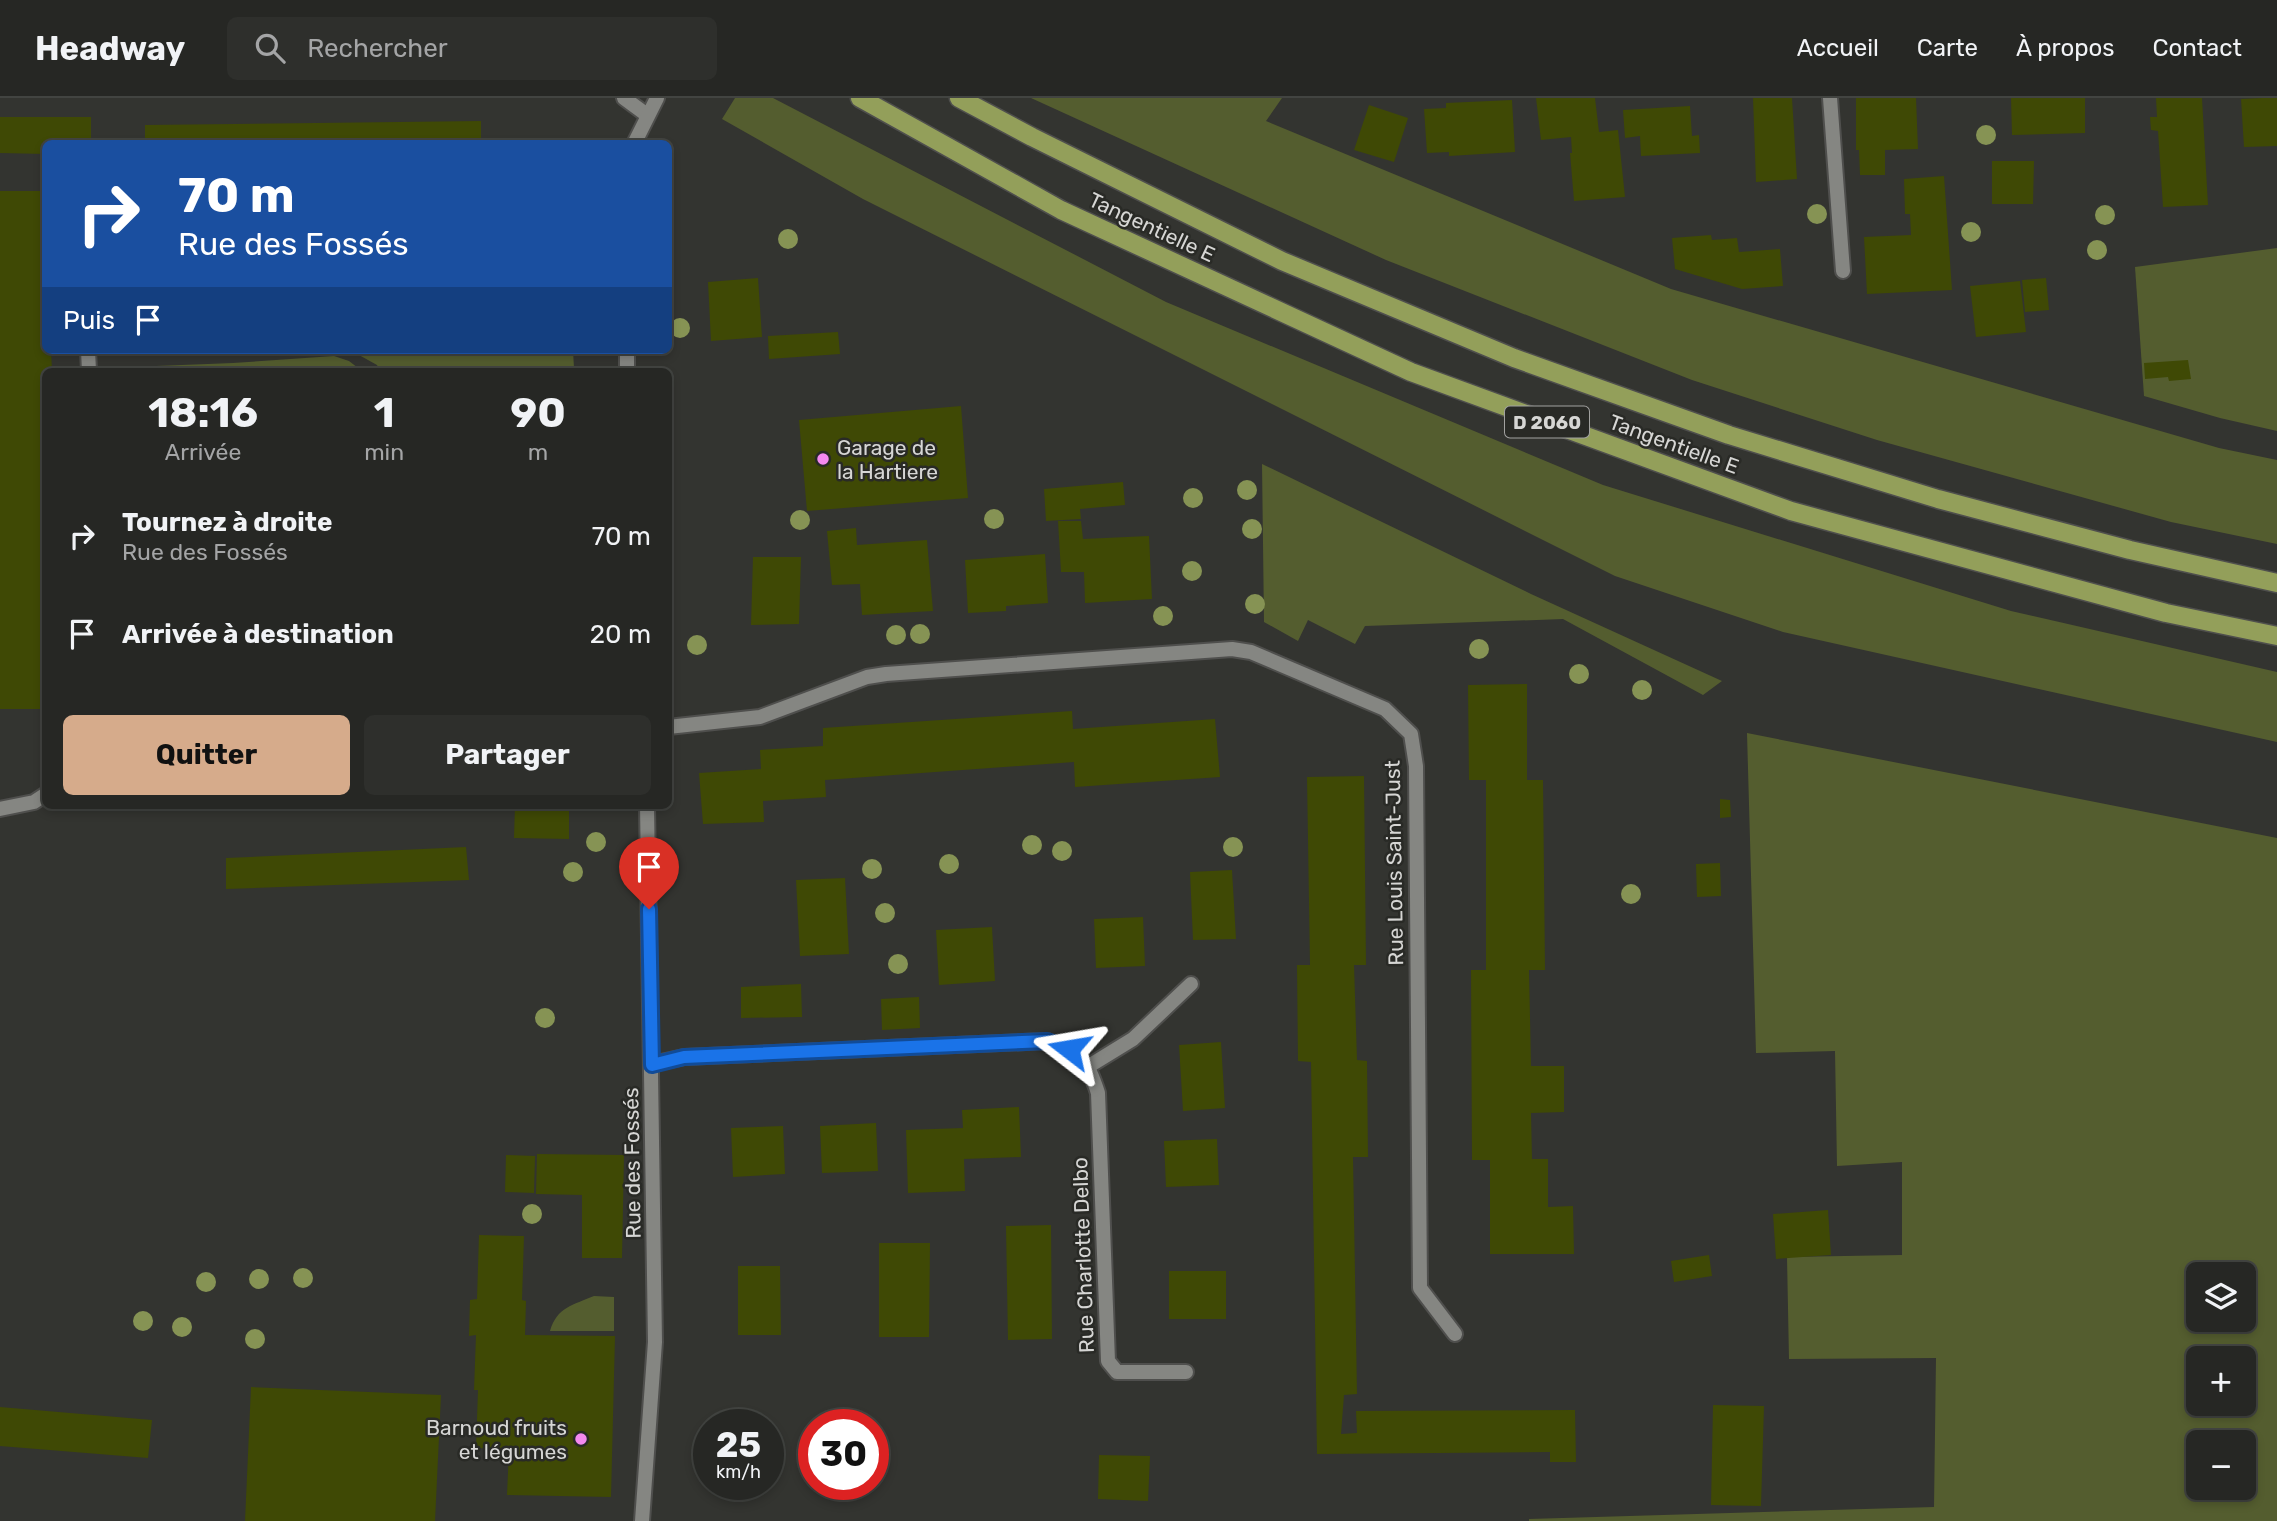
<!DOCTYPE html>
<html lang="fr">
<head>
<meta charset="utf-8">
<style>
  :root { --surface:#262724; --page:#2e2f2c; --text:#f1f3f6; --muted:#a4a5a6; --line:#424441; --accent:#d6ab8b }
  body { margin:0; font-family:Rubik,sans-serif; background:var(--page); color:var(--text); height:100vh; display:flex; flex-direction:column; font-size:26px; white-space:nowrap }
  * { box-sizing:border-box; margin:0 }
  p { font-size:23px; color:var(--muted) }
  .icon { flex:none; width:38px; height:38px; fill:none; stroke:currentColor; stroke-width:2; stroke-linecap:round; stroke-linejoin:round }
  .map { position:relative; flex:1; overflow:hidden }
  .details { position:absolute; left:42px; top:270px; width:630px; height:441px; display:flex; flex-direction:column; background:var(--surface); border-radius:10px; box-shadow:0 4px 10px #0003,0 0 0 2px var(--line) }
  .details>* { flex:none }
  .top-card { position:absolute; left:42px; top:42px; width:630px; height:214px; border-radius:10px; box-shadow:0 4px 10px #0003,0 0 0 2px var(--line); background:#1a4fa0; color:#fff; overflow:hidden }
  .buttons { position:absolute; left:2186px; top:1164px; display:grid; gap:14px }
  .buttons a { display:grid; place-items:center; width:70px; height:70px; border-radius:10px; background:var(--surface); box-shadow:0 4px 10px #0003,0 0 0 2px var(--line); font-size:35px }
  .speed { position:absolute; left:693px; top:1311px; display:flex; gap:14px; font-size:35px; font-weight:700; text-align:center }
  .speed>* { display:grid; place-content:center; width:91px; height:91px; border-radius:50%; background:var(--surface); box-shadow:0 4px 10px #0003,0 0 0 2px var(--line); line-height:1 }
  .speed small { font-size:18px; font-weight:400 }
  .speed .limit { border:10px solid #d22; background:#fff; color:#111 }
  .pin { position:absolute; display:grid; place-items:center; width:60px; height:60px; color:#fff; margin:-72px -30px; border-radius:50% 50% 50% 0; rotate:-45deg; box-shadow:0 0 7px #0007 }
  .pin .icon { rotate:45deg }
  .me { position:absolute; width:77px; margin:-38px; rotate:284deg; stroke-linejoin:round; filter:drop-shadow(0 0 5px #0008) }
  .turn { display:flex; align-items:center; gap:24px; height:147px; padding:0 21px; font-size:32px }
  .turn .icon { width:91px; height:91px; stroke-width:2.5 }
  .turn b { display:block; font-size:49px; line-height:60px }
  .then { display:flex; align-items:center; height:66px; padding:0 21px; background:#0003; gap:14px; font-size:26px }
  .eta { display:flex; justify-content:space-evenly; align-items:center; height:119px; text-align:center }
  .eta b { font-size:42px; font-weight:700; line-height:49px }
  .action { display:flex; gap:14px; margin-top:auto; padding:14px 21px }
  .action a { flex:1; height:80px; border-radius:10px; background:var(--accent); color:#111; font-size:28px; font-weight:700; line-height:80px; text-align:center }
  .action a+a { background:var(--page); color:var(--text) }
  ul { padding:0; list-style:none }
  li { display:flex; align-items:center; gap:21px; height:98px; padding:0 21px }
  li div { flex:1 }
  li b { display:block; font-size:26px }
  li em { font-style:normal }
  header { display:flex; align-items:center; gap:42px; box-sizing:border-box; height:98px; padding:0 35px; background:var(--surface); border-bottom:2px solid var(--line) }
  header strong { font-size:33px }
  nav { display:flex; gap:38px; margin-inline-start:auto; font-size:24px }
  .search { width:490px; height:63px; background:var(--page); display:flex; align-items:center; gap:18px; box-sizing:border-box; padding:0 24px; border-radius:10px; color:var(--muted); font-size:26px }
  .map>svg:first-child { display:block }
  .green { fill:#545d2f; fill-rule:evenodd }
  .building { fill:#3f4905 }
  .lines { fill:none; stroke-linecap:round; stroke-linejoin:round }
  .service-casing { stroke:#4f4f4d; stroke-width:18 }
  .minor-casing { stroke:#4f4f4d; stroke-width:18 }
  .primary-casing { stroke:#4f4f4d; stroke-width:21 }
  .service { stroke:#858682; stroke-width:14 }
  .minor { stroke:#858682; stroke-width:14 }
  .primary { stroke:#939f5a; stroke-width:18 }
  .tree { fill:#869354 }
  .route-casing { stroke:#114b97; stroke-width:18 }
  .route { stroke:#1a73e8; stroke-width:12 }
  .poi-dot { fill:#f489f0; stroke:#292a26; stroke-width:2.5 }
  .labels { text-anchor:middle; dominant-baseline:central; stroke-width:5; stroke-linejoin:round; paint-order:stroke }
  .shield { fill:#292a26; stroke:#a2a2a0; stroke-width:2 }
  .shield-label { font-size:19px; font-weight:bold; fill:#d6d6d4 }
  .street-label { font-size:21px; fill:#d6d6d4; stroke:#292a26 }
  .poi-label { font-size:21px; fill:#d6d6d4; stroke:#292a26; text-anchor:start }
</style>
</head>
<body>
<header>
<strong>Headway</strong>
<div class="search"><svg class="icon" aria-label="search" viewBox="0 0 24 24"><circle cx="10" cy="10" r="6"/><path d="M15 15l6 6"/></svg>Rechercher</div>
<nav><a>Accueil</a><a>Carte</a><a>À propos</a><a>Contact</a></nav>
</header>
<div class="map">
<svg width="2277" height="1423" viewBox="0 0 2277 1423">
  <rect width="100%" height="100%" fill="#333430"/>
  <g class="green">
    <path d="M 735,0 L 773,0 L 1166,204 L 1603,387 L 2011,513 L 2277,574 L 2277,644 L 1783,534 L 1615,478 L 863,101 L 722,21 Z"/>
    <path d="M 1031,0 L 1282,0 L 1266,23 L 1671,191 L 2219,350 L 2277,362 L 2277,446 L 2171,424 L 1877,342 L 1692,282 L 1386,162 Z"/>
    <path d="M 2277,150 L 2277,333 L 2220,320 L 2144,298 L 2135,169 Z"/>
    <path d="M 103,252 L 185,252 L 185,257 L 102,257 Z"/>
    <path d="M 350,252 L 573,252 L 574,270 L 380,273 L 377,267 Z"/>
    <path d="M 334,258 L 349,263 L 362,273 L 156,273 L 156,268 L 233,265 Z"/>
    <path d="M 1262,366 L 1531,496 L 1722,583 L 1703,597 L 1563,521 L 1365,528 L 1355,546 L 1308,522 L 1298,543 L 1264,524 Z"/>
    <path d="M 1747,635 L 2277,740 L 2277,1423 L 1529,1423 L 1529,1421 L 1934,1409 L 1936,1260 L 1789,1261 L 1787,1159 L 1902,1157 L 1902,1064 L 1837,1068 L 1835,953 L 1756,955 ZM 2198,1176 L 2244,1176 L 2244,1222 L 2198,1222 ZM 2198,1260 L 2244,1260 L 2244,1306 L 2198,1306 ZM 2198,1344 L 2244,1344 L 2244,1390 L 2198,1390 Z"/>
    <path d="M 594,1198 L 614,1199 L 614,1233 L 550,1233 C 557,1209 573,1207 594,1198 Z"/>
  </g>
  <g class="building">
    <path d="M 1536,0 L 1595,0 L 1599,34 L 1618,32 L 1625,99 L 1574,103 L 1570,55 L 1572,55 L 1571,39 L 1541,42 Z"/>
    <path d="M 1753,0 L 1792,0 L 1797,81 L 1756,84 Z"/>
    <path d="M 1856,0 L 1916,0 L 1918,51 L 1885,52 L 1885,77 L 1860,77 L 1859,52 L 1856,52 Z"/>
    <path d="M 2011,0 L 2085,0 L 2085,35 L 2012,37 Z"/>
    <path d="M 2156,0 L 2202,0 L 2208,107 L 2163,109 L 2158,33 L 2151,32 L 2150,19 L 2157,19 Z"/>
    <path d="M 2262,0 L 2277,0 L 2277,48 L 2244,49 L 2241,1 Z"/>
    <path d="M 1512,2 L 1515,54 L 1449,58 L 1449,54 L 1427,55 L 1424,11 L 1446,10 L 1446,5 Z"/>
    <path d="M 1369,7 L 1408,20 L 1394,64 L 1354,52 Z"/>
    <path d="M 1690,8 L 1692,38 L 1699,37 L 1700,55 L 1641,58 L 1640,38 L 1625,40 L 1623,12 Z"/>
    <path d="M 0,19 L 91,19 L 91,46 L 46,46 L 46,56 L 0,55 Z"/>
    <path d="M 481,23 L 481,46 L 145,46 L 145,27 Z"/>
    <path d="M 1992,63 L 2034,63 L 2033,106 L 1992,106 Z"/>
    <path d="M 1944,78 L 1952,192 L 1867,196 L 1864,139 L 1911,137 L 1910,116 L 1905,116 L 1904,81 Z"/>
    <path d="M 0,93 L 46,93 L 46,252 L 51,252 L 52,273 L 46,273 L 46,611 L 0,611 Z"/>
    <path d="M 1711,137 L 1712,142 L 1737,140 L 1739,154 L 1780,151 L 1783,188 L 1742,191 L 1675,171 L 1672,140 Z"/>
    <path d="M 758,180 L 762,239 L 711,243 L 708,184 Z"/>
    <path d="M 2046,180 L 2049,212 L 2025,214 L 2022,182 Z"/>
    <path d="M 2020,183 L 2026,234 L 1976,239 L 1970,188 Z"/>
    <path d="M 838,234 L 840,256 L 769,261 L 768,238 Z"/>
    <path d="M 2188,262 L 2191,281 L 2169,283 L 2168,279 L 2145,281 L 2144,265 Z"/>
    <path d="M 961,308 L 968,400 L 807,413 L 799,322 Z"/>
    <path d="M 1123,384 L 1125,407 L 1080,411 L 1081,421 L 1046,423 L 1044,391 Z"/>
    <path d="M 1058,423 L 1081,423 L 1083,441 L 1149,438 L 1152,501 L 1085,505 L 1084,474 L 1061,474 Z"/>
    <path d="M 856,430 L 857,447 L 927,442 L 933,513 L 862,517 L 860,486 L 832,487 L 827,433 Z"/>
    <path d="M 1045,456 L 1048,505 L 1006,508 L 1006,513 L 968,515 L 965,462 Z"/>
    <path d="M 753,459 L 801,459 L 799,526 L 751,527 Z"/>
    <path d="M 1527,586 L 1527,682 L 1543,682 L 1545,872 L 1529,872 L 1531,968 L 1564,968 L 1564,1014 L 1531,1015 L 1532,1061 L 1548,1061 L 1548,1109 L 1573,1108 L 1574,1156 L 1490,1156 L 1490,1062 L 1472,1062 L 1471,872 L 1486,872 L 1486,682 L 1469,682 L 1468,587 Z"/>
    <path d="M 1072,613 L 1073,631 L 1215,621 L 1220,679 L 1075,689 L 1074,664 L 825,682 L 826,699 L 763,703 L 764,724 L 703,726 L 699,675 L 761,671 L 760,652 L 823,648 L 823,630 Z"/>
    <path d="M 1364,678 L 1366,867 L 1354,867 L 1357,962 L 1367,963 L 1368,1059 L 1353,1059 L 1357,1296 L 1344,1297 L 1341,1336 L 1357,1335 L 1356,1313 L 1575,1312 L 1576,1364 L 1550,1364 L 1550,1354 L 1317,1356 L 1311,964 L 1298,963 L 1297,867 L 1310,867 L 1307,679 Z"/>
    <path d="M 1720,701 L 1730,702 L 1731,719 L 1720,720 Z"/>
    <path d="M 515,707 L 569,707 L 569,741 L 514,740 Z"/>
    <path d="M 466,749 L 469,782 L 226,791 L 226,760 Z"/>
    <path d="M 1720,765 L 1721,798 L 1697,799 L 1696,766 Z"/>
    <path d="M 1232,772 L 1236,841 L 1193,842 L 1190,774 Z"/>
    <path d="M 845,780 L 849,856 L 800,858 L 796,782 Z"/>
    <path d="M 1143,819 L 1145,868 L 1096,870 L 1094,821 Z"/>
    <path d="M 992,829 L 995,883 L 939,887 L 936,832 Z"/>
    <path d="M 801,886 L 802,919 L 741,920 L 741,889 Z"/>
    <path d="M 919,899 L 920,930 L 882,932 L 881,901 Z"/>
    <path d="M 1221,944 L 1225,1010 L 1183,1013 L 1179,947 Z"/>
    <path d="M 1019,1009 L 1021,1059 L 964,1061 L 965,1093 L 908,1095 L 906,1032 L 963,1030 L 962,1012 Z"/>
    <path d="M 876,1025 L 878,1073 L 822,1075 L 820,1028 Z"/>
    <path d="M 783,1028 L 785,1076 L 733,1079 L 731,1030 Z"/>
    <path d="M 1217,1041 L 1219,1087 L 1166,1089 L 1164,1043 Z"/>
    <path d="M 537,1056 L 624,1057 L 622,1160 L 582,1160 L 582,1097 L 536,1096 Z"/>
    <path d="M 506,1057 L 535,1058 L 534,1095 L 505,1094 Z"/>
    <path d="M 1828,1112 L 1831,1157 L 1776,1161 L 1773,1116 Z"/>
    <path d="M 1051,1127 L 1052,1241 L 1008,1242 L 1006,1128 Z"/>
    <path d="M 479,1137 L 524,1138 L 522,1202 L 526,1203 L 525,1237 L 615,1238 L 611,1399 L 507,1397 L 509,1351 L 476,1350 L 478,1292 L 474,1292 L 476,1237 L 469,1238 L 470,1202 L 477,1201 Z"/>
    <path d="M 879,1145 L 930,1145 L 929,1239 L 879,1239 Z"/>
    <path d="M 1709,1157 L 1712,1178 L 1674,1184 L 1671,1163 Z"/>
    <path d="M 738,1168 L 780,1168 L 781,1237 L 738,1237 Z"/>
    <rect x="1169" y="1173" width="57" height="48"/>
    <path d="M 251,1289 L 441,1297 L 435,1423 L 245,1423 Z"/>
    <path d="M 1713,1307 L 1764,1308 L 1761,1408 L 1711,1407 Z"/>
    <path d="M 0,1309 L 152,1322 L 148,1360 L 0,1348 Z"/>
    <path d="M 1099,1357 L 1150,1358 L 1148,1403 L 1098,1401 Z"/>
  </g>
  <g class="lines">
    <defs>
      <path id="service" d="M 1830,0 L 1843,173"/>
      <g id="minor">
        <path d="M 624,0 L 647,17"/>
        <path d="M 634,46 L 657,0"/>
        <path d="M 88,252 L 89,273"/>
        <path d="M 627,252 L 627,273"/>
        <path d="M 668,629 L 760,619 L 867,579 L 886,576 L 1232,551 L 1251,554 L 1385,611 L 1411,636 L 1416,668 L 1420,1190 L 1455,1236"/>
        <path d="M 0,711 L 34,704 L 46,696"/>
        <path d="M 652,966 L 684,959 L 1047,943 C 1081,956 1087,961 1098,995 L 1108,1263 L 1117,1274 L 1186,1274"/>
        <path d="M 1089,968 L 1133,941 L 1191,886"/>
        <path d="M 642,1423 L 655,1244 L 647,707"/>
      </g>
      <g id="primary">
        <path d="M 860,0 L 1061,112 L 1411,274 L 1791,413 L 2166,515 L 2277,538"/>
        <path d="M 959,0 L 1032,39 L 1282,163 L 1514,260 L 1729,337 L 1938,401 L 2130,452 L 2277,485"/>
      </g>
    </defs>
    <use href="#service" class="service-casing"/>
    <use href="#minor" class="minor-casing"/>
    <use href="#primary" class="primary-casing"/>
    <use href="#service" class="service"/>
    <use href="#minor" class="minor"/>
    <use href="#primary" class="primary"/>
  </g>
  <g class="tree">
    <circle cx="1986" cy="37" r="10"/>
    <circle cx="1817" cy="116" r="10"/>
    <circle cx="2105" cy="117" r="10"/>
    <circle cx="1971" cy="134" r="10"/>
    <circle cx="788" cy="141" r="10"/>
    <circle cx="2097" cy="152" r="10"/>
    <circle cx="680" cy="230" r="10"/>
    <circle cx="1247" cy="392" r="10"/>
    <circle cx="1193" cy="400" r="10"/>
    <circle cx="994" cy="421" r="10"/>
    <circle cx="800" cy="422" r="10"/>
    <circle cx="1252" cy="431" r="10"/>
    <circle cx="1192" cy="473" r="10"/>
    <circle cx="1255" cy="506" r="10"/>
    <circle cx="1163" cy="518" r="10"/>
    <circle cx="920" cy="536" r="10"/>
    <circle cx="896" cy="537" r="10"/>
    <circle cx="697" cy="547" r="10"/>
    <circle cx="1479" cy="551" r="10"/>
    <circle cx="1579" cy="576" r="10"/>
    <circle cx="1642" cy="592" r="10"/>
    <circle cx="596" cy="744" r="10"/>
    <circle cx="1032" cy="747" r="10"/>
    <circle cx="1233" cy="749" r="10"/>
    <circle cx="1062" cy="753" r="10"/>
    <circle cx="949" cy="766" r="10"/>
    <circle cx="872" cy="771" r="10"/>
    <circle cx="573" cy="774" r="10"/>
    <circle cx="1631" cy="796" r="10"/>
    <circle cx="885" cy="815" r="10"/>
    <circle cx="898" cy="866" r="10"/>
    <circle cx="545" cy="920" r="10"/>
    <circle cx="532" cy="1116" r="10"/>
    <circle cx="303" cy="1180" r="10"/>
    <circle cx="259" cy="1181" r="10"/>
    <circle cx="206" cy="1184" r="10"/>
    <circle cx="143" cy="1223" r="10"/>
    <circle cx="182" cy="1229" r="10"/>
    <circle cx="255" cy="1241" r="10"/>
  </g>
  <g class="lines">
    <defs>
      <path id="route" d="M 649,811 L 652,967 L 684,959 L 1047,943 L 1069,951"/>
    </defs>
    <use href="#route" class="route-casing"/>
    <use href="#route" class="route"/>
  </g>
  <g class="poi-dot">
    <circle cx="823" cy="361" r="7"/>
    <circle cx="581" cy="1341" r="7"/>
  </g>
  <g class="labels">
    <rect class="shield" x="1505" y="308.5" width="84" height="31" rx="5"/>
    <g class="shield-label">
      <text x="1547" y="324">D 2060</text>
    </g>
    <g class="street-label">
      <text transform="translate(1152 129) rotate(25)">Tangentielle E</text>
      <text transform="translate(1674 346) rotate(20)">Tangentielle E</text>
      <text transform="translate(1394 765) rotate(-91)">Rue Louis Saint-Just</text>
      <text transform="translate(632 1065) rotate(-91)">Rue des Fossés</text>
      <text transform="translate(1083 1157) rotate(-92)">Rue Charlotte Delbo</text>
    </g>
    <g class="poi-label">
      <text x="837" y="349">Garage de<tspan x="837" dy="24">la Hartiere</tspan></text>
      <text x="567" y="1329" text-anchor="end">Barnoud fruits<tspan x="567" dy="24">et légumes</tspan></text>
    </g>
  </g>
</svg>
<div class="buttons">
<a><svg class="icon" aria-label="layers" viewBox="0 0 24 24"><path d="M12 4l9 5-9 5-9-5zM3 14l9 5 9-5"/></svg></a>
<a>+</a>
<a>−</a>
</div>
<div class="speed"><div>25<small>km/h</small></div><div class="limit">30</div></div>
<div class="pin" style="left:649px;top:811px;background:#d93025"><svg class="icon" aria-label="arrive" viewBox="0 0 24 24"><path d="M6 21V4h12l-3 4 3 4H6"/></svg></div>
<svg class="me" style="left:1069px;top:951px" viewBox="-20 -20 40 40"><path d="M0-17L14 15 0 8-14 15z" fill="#1a73e8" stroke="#fff" stroke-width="4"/></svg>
<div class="top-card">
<div class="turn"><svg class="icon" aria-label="right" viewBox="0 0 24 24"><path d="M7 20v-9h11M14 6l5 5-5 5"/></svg><div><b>70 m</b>Rue des Fossés</div></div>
<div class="then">Puis<svg class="icon" aria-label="arrive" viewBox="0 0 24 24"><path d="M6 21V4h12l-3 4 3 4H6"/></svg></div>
</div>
<section class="details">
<div class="eta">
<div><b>18:16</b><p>Arrivée</p></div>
<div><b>1</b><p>min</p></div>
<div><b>90</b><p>m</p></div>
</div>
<ul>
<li><svg class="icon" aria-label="right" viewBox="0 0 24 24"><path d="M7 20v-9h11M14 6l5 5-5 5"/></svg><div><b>Tournez à droite</b><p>Rue des Fossés</p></div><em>70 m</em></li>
<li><svg class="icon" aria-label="arrive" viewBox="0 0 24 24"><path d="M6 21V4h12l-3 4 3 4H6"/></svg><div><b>Arrivée à destination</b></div><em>20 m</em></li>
</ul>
<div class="action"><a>Quitter</a><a>Partager</a></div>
</section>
</div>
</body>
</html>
